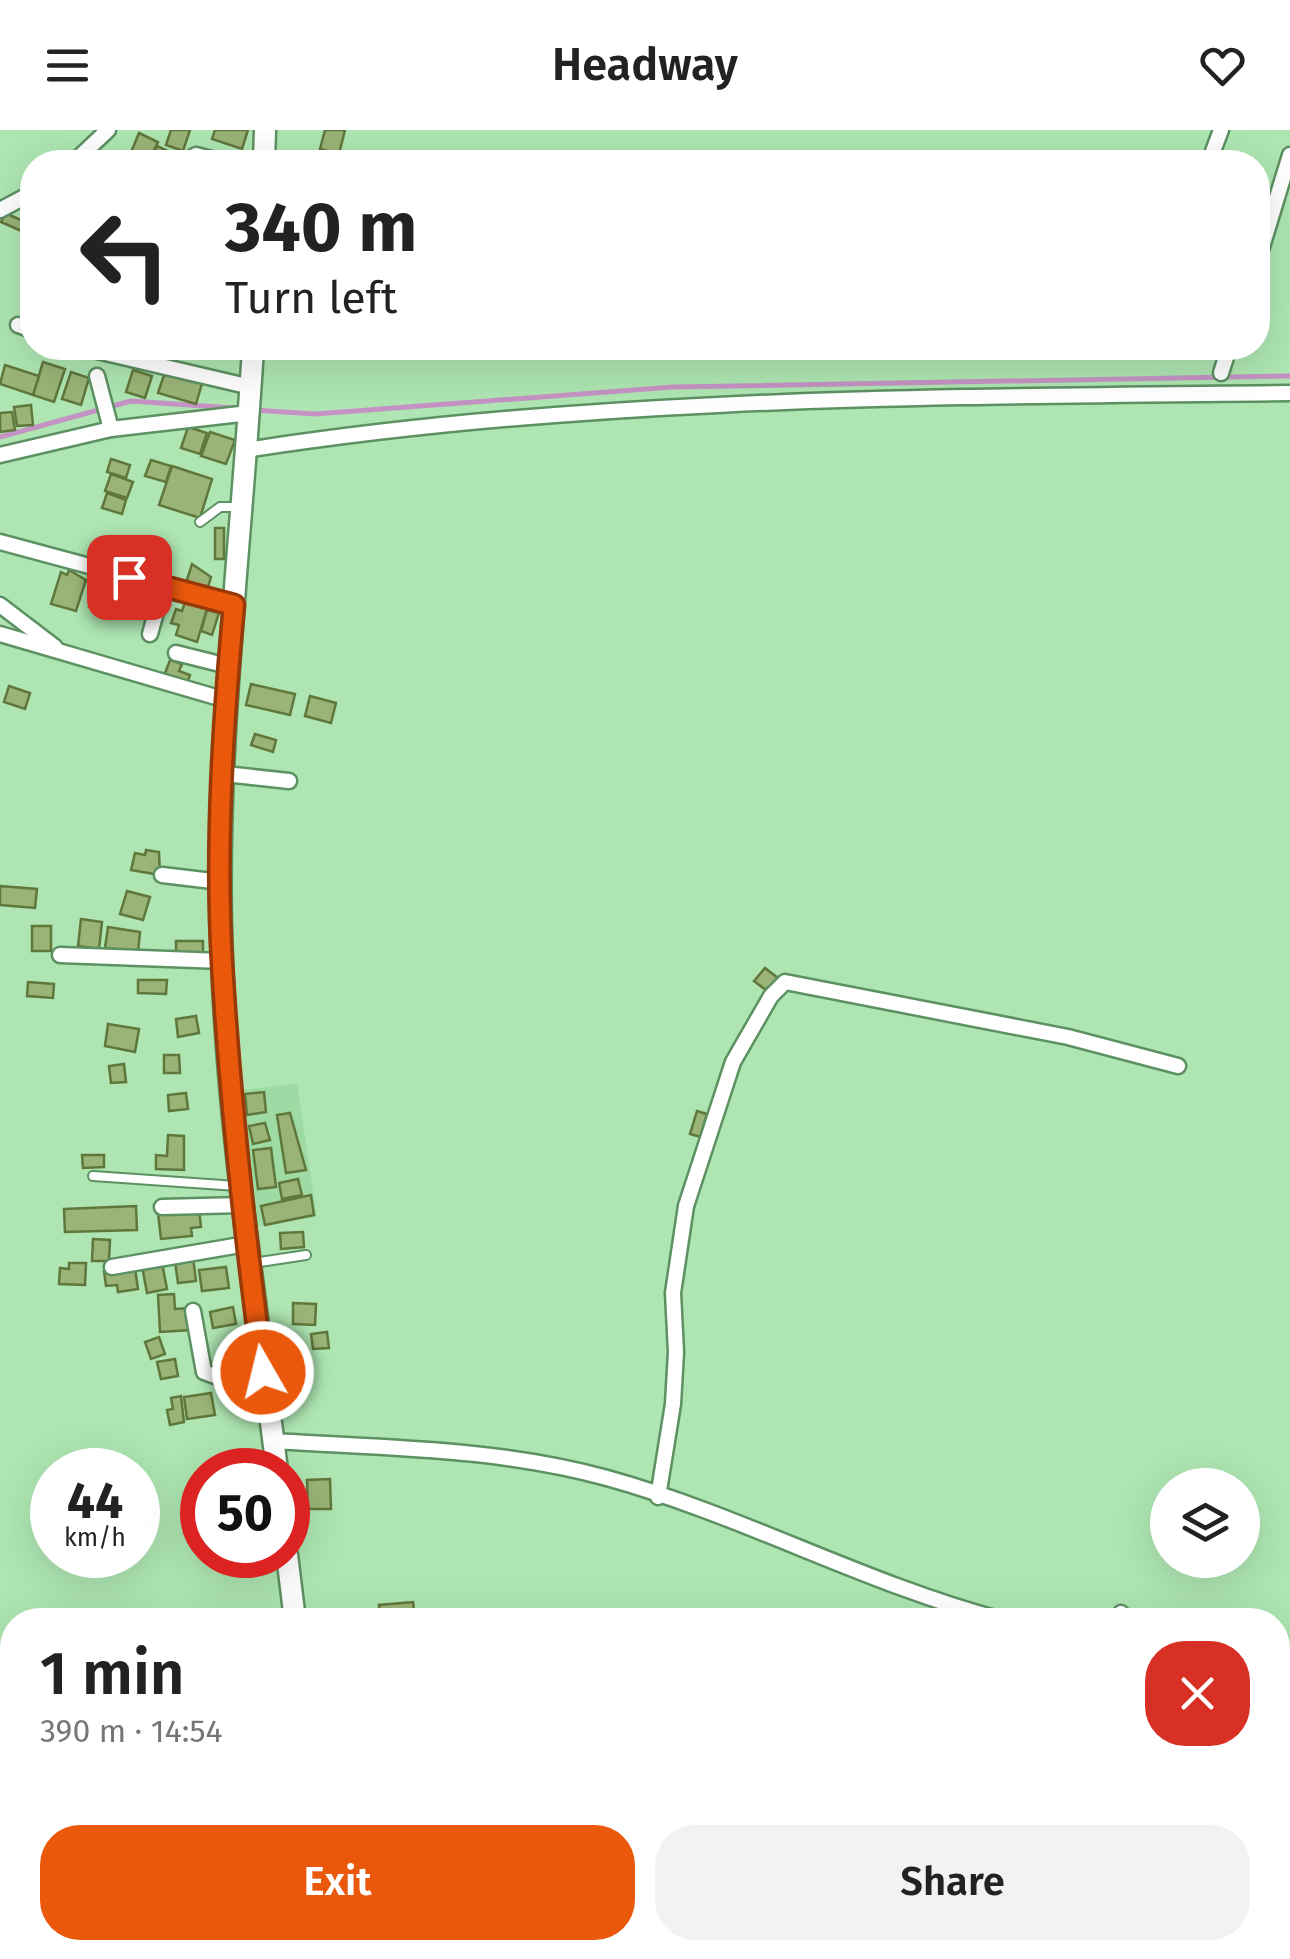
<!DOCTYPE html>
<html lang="en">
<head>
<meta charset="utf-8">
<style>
  :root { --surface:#fff; --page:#f2f2f2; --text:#222; --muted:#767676; --accent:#ea580c }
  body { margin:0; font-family:"Fira Sans",sans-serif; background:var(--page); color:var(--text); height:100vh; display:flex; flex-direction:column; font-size:38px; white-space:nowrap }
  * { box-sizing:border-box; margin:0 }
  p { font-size:32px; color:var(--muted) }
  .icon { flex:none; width:55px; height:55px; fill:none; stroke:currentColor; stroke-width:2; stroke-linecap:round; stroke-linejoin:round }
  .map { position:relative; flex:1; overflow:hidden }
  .sheet { position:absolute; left:0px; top:1478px; width:1290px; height:352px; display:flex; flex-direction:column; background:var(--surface); border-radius:40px 40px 0 0; box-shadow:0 10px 40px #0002 }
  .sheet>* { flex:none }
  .top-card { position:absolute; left:20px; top:20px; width:1250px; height:210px; border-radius:40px; box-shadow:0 10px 40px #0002; background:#fff; color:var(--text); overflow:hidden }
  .controls { position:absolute; left:1150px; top:1338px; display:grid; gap:20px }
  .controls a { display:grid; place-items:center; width:110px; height:110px; border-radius:50%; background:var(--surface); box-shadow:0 10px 40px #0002; font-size:50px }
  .speed { position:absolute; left:30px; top:1318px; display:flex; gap:20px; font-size:50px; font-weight:700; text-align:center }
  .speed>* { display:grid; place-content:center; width:130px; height:130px; border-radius:50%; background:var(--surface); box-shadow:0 10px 40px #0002; line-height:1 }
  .speed small { font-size:25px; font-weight:400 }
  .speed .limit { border:15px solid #d22; background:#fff; color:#111 }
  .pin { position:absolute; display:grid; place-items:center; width:85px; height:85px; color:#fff; margin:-42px; border-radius:20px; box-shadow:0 5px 15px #0006 }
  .me { position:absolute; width:110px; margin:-55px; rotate:352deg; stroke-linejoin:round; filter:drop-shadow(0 0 8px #0008) }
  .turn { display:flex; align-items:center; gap:35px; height:210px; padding:0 40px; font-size:45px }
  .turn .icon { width:130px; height:130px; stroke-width:2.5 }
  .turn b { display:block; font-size:70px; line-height:85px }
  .round { display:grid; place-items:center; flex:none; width:105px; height:105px; border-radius:40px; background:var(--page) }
  .headline { display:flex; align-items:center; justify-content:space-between; height:170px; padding:0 40px }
  h1 { font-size:60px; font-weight:600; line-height:75px }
  .action { display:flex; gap:20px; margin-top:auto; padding:20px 40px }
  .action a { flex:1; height:115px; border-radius:40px; background:var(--accent); color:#fff; font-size:40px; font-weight:600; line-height:115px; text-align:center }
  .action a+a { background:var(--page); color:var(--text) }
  header { display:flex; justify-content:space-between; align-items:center; height:130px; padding:0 40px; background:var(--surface); font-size:45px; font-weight:600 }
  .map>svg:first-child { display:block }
  .built { fill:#9edba4 }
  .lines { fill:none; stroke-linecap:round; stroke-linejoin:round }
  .stream { stroke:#c493c3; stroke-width:5 }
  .building { fill:#9ab376; stroke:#60773b; stroke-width:2.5 }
  .lane-casing { stroke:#5c9162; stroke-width:12 }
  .street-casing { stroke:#5c9162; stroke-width:19 }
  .secondary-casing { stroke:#5c9162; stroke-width:25 }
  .lane { stroke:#fff; stroke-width:8 }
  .street { stroke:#fff; stroke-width:14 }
  .secondary { stroke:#fff; stroke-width:20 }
  .route-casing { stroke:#983908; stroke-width:25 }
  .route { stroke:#ea580c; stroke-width:18 }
</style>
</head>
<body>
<header><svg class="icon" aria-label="menu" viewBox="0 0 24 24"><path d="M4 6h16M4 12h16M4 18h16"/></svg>Headway<svg class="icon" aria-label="heart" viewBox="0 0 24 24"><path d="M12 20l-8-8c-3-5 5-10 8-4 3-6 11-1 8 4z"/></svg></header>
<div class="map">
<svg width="1290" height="1829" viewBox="0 0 1290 1829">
  <rect width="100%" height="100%" fill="#aee5b2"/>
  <path class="built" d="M 297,953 L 317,1087 L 251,1098 L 237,961 Z"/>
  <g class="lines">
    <g class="stream">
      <path d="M 254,280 L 315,284 L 673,257 L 1290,246"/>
      <path d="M 0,307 L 131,271 L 233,278"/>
    </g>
  </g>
  <g class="building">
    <path d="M 171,0 L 190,0 L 183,21 L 166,15 Z"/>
    <path d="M 215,0 L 248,0 L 242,19 L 212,9 Z"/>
    <path d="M 325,0 L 345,0 L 339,24 L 320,19 Z"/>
    <path d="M 139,3 L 158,12 L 148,32 L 127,32 Z"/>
    <path d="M 157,16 L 183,28 L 181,32 L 150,32 Z"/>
    <path d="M 5,83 L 30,94 L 26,103 L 1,92 Z"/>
    <path d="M 43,232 L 65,239 L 54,272 L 33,265 Z"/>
    <path d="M 5,235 L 39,246 L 33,265 L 0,254 Z"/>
    <path d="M 166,239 L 203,250 L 196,274 L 158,263 Z"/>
    <path d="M 133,240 L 152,246 L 145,268 L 126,262 Z"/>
    <path d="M 71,242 L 89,248 L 81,275 L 62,269 Z"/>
    <path d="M 31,275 L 33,295 L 17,296 L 14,277 Z"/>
    <path d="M 12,282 L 15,300 L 0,302 L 0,283 Z"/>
    <path d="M 188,297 L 207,303 L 200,324 L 181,318 Z"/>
    <path d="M 210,302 L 235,310 L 226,334 L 201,326 Z"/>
    <path d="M 111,329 L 130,335 L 126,348 L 107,342 Z"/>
    <path d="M 151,330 L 171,336 L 166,352 L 145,346 Z"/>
    <path d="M 172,336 L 212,349 L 200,388 L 159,375 Z"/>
    <path d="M 111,344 L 133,352 L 127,368 L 105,361 Z"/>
    <path d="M 107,363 L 126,370 L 122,384 L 102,378 Z"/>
    <rect x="215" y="398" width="9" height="31"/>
    <path d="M 192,434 L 211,447 L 206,463 L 185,456 Z"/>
    <path d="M 69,440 L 86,450 L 76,481 L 51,474 L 61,442 L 67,445 Z"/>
    <path d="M 99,448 L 114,453 L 104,482 L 89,477 Z"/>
    <path d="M 185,472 L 207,479 L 197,512 L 176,505 L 179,495 L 171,493 L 176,479 L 182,481 Z"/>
    <path d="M 207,480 L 219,483 L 212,505 L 201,501 Z"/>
    <path d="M 170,530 L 182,534 L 179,541 L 190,545 L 187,554 L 164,546 Z"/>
    <path d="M 251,554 L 295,564 L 290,585 L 246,575 Z"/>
    <path d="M 9,556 L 30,563 L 25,579 L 4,572 Z"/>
    <path d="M 310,566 L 336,573 L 331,593 L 305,586 Z"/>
    <path d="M 255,604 L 276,610 L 273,622 L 251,615 Z"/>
    <path d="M 146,720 L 159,722 L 160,745 L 131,740 L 135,723 L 145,725 Z"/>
    <path d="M 0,756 L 37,759 L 35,778 L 0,775 Z"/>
    <path d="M 127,761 L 150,767 L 143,790 L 120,784 Z"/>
    <path d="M 81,789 L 102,792 L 99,819 L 78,816 Z"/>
    <rect x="32" y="796" width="19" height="25"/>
    <path d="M 108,797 L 140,802 L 138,822 L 105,818 Z"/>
    <path d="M 176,811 L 203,811 L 203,827 L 176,828 Z"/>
    <path d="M 765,838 L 778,848 L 767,861 L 754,851 Z"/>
    <path d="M 138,850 L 167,850 L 166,864 L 138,863 Z"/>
    <path d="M 28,852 L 54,854 L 53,868 L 27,866 Z"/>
    <path d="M 196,886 L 199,903 L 178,907 L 176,889 Z"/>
    <path d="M 108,894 L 139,899 L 135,922 L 105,916 Z"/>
    <path d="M 164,925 L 179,925 L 180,943 L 164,943 Z"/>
    <path d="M 124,934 L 126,952 L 111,953 L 109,936 Z"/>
    <path d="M 264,962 L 266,982 L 247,985 L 245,964 Z"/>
    <path d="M 186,963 L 188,979 L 169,981 L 168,965 Z"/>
    <path d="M 697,981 L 707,984 L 700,1007 L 690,1004 Z"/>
    <path d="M 290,983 L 306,1040 L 286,1043 L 277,985 Z"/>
    <path d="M 265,993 L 270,1010 L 253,1014 L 249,996 Z"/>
    <path d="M 168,1005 L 184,1006 L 184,1040 L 156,1039 L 156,1025 L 167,1026 Z"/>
    <path d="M 271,1018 L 276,1057 L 258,1059 L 253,1020 Z"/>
    <path d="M 82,1025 L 104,1025 L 104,1037 L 83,1038 Z"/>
    <path d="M 298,1049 L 302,1065 L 282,1069 L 279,1053 Z"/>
    <path d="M 311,1065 L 314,1085 L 265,1095 L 261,1076 Z"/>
    <path d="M 136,1076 L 137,1100 L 65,1102 L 64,1079 Z"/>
    <path d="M 199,1079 L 201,1097 L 191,1098 L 192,1106 L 161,1109 L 158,1083 Z"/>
    <path d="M 303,1102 L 304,1117 L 281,1119 L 280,1103 Z"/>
    <path d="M 93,1109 L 110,1110 L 109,1131 L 92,1131 Z"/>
    <path d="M 193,1127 L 196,1151 L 178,1153 L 175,1132 Z"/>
    <path d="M 69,1133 L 86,1133 L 85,1155 L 59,1154 L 60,1138 L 69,1139 Z"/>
    <path d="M 162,1133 L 167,1159 L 147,1163 L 142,1136 Z"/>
    <path d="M 226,1137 L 229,1158 L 202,1161 L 199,1140 Z"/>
    <path d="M 135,1138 L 138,1159 L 118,1162 L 117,1155 L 106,1156 L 104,1141 Z"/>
    <path d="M 174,1164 L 175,1179 L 191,1178 L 192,1200 L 160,1202 L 158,1165 Z"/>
    <path d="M 293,1173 L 316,1174 L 315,1195 L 293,1194 Z"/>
    <path d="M 233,1177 L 236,1194 L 213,1198 L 210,1182 Z"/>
    <path d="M 327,1202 L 329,1218 L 313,1219 L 311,1204 Z"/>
    <path d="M 159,1207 L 165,1224 L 151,1229 L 145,1212 Z"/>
    <path d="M 175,1229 L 178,1246 L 161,1249 L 157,1232 Z"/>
    <path d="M 211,1263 L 215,1285 L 187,1289 L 184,1267 Z"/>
    <path d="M 181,1266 L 184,1292 L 170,1295 L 167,1280 L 173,1279 L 171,1268 Z"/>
    <path d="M 330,1349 L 331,1379 L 308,1379 L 307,1350 Z"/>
    <path d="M 413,1472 L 415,1490 L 380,1490 L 379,1475 Z"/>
    <path d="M 251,1818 L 287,1818 L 285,1829 L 250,1829 Z"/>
  </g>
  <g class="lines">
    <defs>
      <g id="lane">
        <path d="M 200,392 L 220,377 L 237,377"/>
        <path d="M 93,1046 L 237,1056"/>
        <path d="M 253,1133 L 306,1125"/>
      </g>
      <g id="street">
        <path d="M 74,32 L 108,0"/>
        <path d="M 185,32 L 196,25 L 223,32"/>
        <path d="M 1209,32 L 1221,0"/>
        <path d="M 0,80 L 32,63"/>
        <path d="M 1258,130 L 1290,25"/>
        <path d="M 18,195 L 32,200"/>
        <path d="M 84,218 L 251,257"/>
        <path d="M 1221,243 L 1229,218"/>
        <path d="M 97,246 L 111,299"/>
        <path d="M 246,320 C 591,266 941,267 1290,263"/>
        <path d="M 0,325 L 111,299 L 249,283"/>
        <path d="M 0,412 L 234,475"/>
        <path d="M 0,475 L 55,517"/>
        <path d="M 0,504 L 226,570"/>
        <path d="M 150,504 L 163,457"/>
        <path d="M 176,523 L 228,536"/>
        <path d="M 225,644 L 289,651"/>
        <path d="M 162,745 L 221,752"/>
        <path d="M 60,825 L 222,831"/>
        <path d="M 162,1077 L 243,1075"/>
        <path d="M 112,1137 L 246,1114"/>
        <path d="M 193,1181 L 204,1242 L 223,1249 L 263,1242"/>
        <path d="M 273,1311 C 384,1318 499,1318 607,1348 C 741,1385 866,1454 1002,1490"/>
        <path d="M 658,1367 L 673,1274 L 676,1222 L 673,1163 L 686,1076 L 733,932 L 771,866 L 785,852 L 1068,907 L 1178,936"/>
        <path d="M 1121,1483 L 1126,1490"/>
        <path d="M 1278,1563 L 1290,1566"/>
        <path d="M 3,1624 L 12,1624"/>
        <path d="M 29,1829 L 42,1818"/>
      </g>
      <g id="secondary">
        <path d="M 264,32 L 265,0"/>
        <path d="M 253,218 C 241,421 214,625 222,829 C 228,1000 256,1170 277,1340"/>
        <path d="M 287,1425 L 295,1490"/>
        <path d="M 332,1829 L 332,1818"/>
      </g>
    </defs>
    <use href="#lane" class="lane-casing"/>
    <use href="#street" class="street-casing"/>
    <use href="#secondary" class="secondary-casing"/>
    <use href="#lane" class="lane"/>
    <use href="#street" class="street"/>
    <use href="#secondary" class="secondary"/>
  </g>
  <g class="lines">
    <defs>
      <path id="route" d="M 129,447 L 234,475 C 223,592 215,715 222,833 C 230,969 245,1106 263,1242"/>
    </defs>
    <use href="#route" class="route-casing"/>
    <use href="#route" class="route"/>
  </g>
</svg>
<div class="controls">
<a><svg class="icon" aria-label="layers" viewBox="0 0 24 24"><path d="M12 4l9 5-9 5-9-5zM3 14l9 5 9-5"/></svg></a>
</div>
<div class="speed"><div>44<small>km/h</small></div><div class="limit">50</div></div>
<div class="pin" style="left:129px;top:447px;background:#d93025"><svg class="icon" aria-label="arrive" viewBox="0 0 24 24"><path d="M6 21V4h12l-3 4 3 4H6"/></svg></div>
<svg class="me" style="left:263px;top:1242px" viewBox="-20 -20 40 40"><circle r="17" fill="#ea580c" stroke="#fff" stroke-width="3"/><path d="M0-11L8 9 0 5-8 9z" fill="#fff"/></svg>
<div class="top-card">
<div class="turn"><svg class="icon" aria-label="left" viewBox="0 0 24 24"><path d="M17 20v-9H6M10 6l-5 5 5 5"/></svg><div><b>340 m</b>Turn left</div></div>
</div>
<section class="sheet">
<div class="headline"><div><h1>1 min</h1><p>390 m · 14:54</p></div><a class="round" style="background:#d93025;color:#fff"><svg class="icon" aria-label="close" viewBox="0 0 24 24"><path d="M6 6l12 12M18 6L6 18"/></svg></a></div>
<div class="action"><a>Exit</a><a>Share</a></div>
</section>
</div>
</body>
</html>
